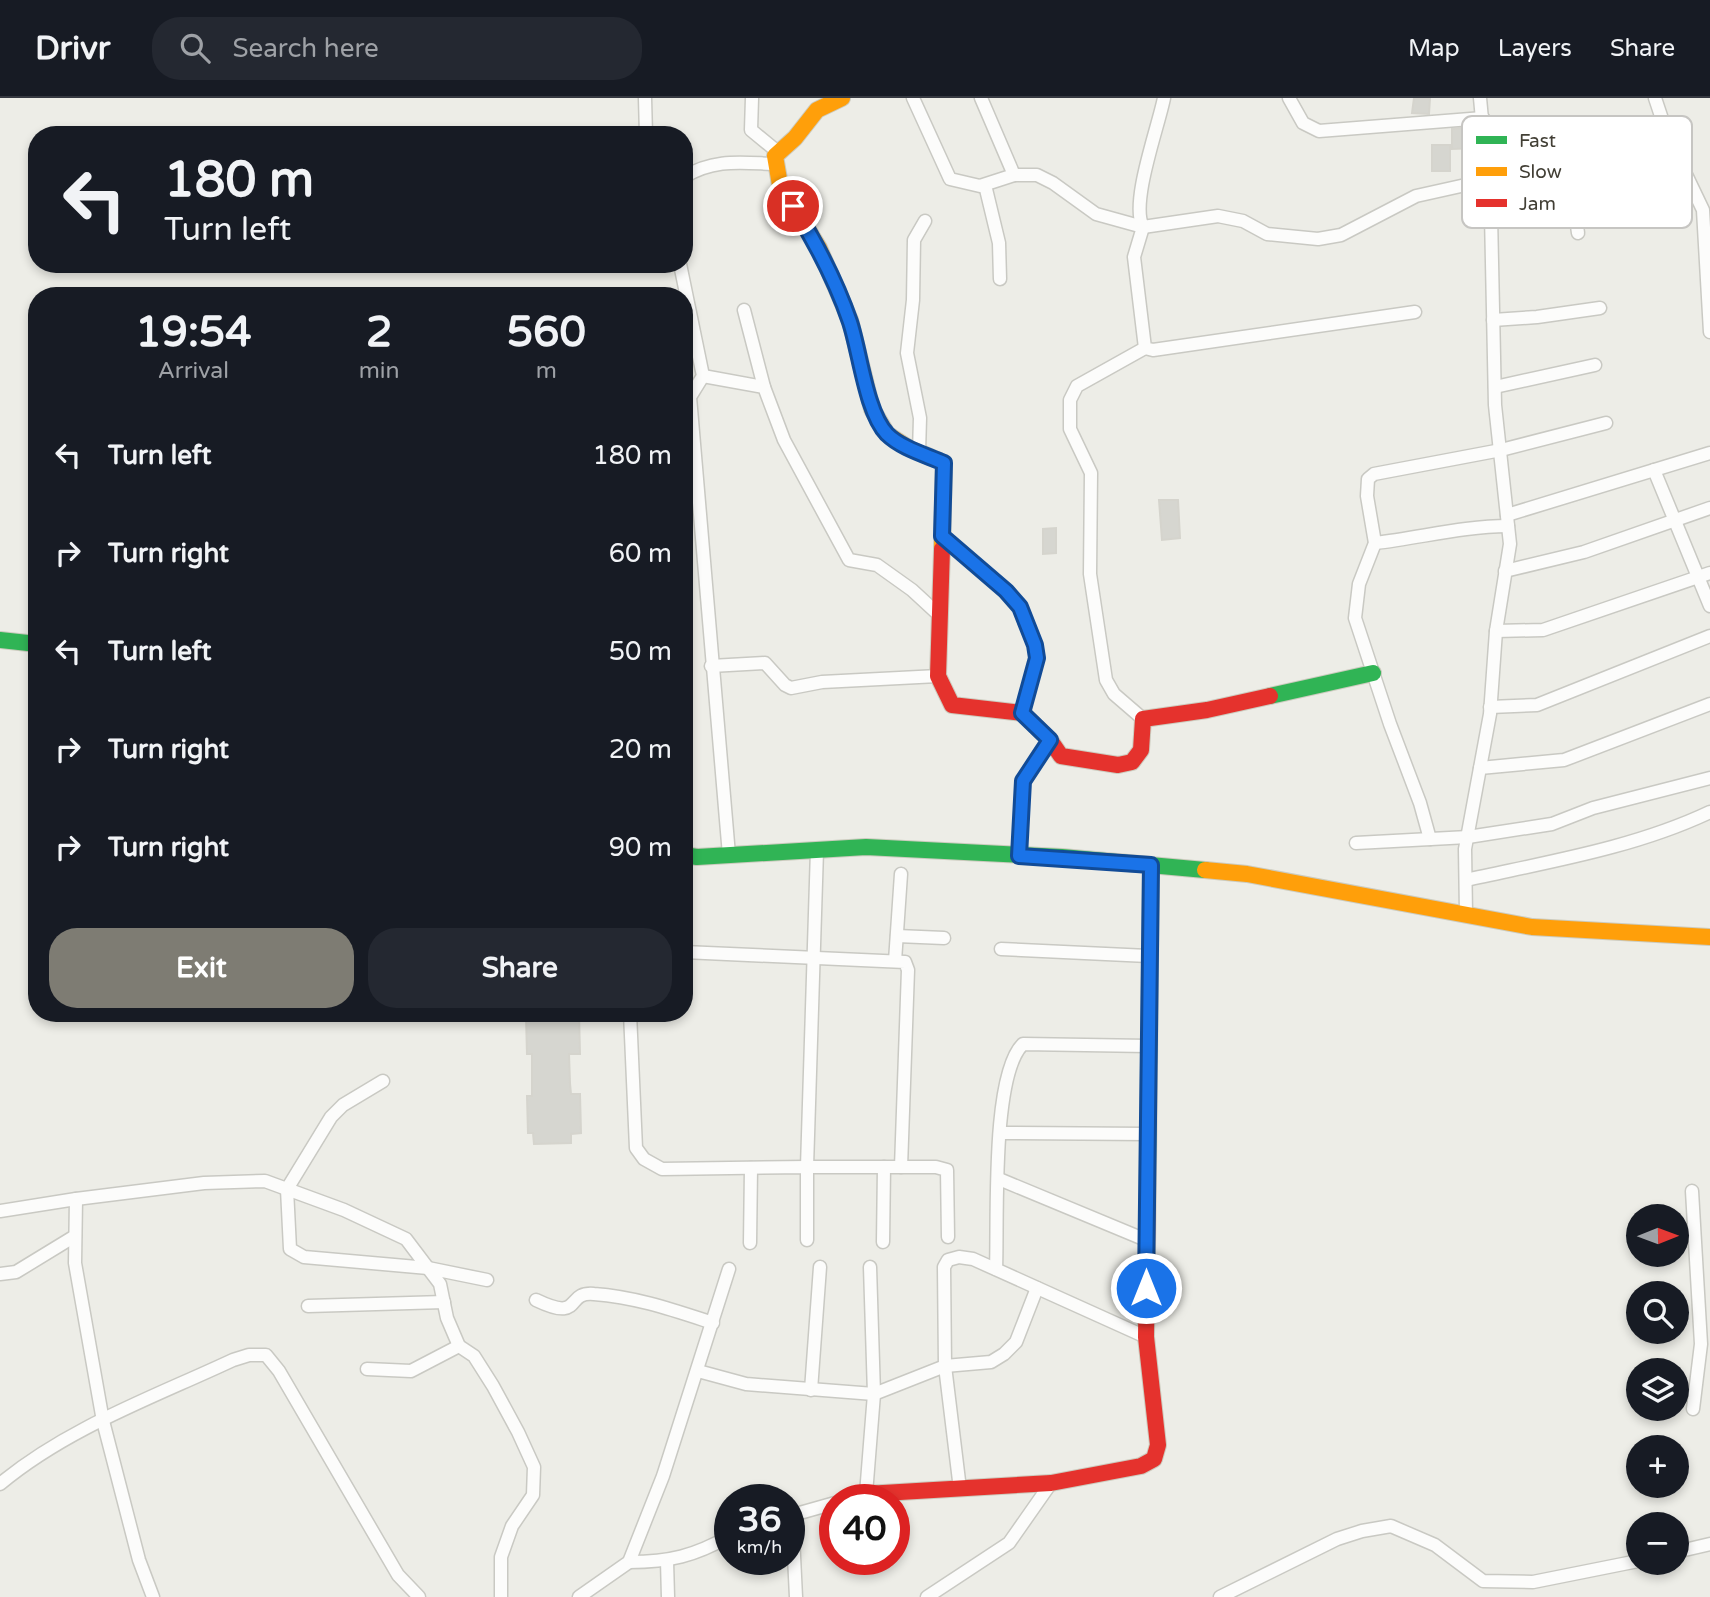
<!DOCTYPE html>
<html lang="en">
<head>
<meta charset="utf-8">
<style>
  :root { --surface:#171b24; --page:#242831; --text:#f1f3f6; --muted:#9ea1a6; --line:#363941; --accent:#7e7c73 }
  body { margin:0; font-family:"Varela Round",sans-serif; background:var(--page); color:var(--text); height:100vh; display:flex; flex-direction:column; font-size:26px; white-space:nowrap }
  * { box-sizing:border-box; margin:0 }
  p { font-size:23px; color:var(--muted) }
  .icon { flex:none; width:38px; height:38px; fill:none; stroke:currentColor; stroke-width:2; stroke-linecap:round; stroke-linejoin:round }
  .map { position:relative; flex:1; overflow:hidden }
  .sheet { position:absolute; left:28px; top:189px; width:665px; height:735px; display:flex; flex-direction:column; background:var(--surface); border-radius:28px; box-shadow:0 4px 10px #0003 }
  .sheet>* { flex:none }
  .guide { position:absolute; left:28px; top:28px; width:665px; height:147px; border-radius:28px; box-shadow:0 4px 10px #0003; background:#171b24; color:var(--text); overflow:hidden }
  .needle { width:46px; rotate:89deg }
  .tools { position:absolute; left:1626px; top:1106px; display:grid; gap:14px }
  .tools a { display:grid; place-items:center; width:63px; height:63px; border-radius:50%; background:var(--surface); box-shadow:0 4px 10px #0003; font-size:35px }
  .speed { position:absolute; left:714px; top:1386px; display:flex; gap:14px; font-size:35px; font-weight:700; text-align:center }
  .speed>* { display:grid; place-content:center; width:91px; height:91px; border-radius:50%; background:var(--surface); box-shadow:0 4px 10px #0003; line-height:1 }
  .speed small { font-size:18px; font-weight:400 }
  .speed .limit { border:10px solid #d22; background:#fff; color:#111 }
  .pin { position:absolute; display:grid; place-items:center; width:60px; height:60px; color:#fff; margin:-30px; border:4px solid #fff; border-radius:50%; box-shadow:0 2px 7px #0007 }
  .me { position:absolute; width:77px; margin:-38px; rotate:0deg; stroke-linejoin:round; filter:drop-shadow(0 0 5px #0008) }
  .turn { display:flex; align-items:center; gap:24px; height:147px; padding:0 21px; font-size:32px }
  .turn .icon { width:91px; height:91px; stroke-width:2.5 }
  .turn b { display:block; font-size:49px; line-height:60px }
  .eta { display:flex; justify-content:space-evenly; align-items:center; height:119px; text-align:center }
  .eta b { font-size:42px; font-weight:800; line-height:49px }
  .cta { display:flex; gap:14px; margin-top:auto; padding:14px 21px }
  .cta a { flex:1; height:80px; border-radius:28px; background:var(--accent); color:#fff; font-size:28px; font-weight:800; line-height:80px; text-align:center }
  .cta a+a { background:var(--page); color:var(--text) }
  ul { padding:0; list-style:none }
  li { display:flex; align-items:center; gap:21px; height:98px; padding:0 21px }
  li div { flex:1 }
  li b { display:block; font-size:26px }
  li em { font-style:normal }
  header { display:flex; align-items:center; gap:42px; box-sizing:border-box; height:98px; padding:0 35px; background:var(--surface); border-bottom:2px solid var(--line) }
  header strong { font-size:33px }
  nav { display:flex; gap:38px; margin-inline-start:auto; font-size:24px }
  .search { width:490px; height:63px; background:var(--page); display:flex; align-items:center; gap:18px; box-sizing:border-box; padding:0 24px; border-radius:28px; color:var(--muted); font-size:26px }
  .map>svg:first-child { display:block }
  .building { fill:#d6d6d0; stroke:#d5d4cd; stroke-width:2 }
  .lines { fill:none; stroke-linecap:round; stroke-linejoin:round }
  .street-casing { stroke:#c9c9c3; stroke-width:15 }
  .fast-casing { stroke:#cccbbe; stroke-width:18 }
  .slow-casing { stroke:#cccbbe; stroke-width:18 }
  .jam-casing { stroke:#cccbbe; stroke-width:18 }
  .street { stroke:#fcfcfb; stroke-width:12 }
  .fast { stroke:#30b455; stroke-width:16 }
  .slow { stroke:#ff9f0a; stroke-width:16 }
  .jam { stroke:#e5322d; stroke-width:16 }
  .route-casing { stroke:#114b97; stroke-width:18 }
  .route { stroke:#1a73e8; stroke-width:12 }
  .key { fill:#fff; stroke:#c6c5c2; stroke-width:2 }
  .key-label { font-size:19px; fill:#423f35 }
</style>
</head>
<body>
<header>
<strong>Drivr</strong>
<div class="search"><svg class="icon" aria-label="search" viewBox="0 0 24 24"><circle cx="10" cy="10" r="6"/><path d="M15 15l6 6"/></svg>Search here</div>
<nav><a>Map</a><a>Layers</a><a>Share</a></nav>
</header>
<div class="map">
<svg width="1710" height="1499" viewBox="0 0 1710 1499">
  <rect width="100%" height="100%" fill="#edede7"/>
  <g class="building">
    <path d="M 1414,0 L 1430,0 L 1429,16 L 1412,15 Z"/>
    <path d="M 1474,29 L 1476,50 L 1452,51 L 1452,31 Z"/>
    <rect x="1432" y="47" width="18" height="26"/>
    <path d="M 1159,402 L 1178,402 L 1180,440 L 1162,442 Z"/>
    <path d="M 1056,430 L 1056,455 L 1043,456 L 1043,431 Z"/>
    <path d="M 531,915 L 579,916 L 580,956 L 569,956 L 570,985 L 571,996 L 580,996 L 581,1035 L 571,1036 L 571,1045 L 534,1046 L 533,1035 L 528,1035 L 527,998 L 532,998 L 532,956 L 527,956 L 526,918 L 531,918 Z"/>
  </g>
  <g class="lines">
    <defs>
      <g id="street">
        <path d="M 645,0 L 646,37"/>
        <path d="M 752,0 L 751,32 L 779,55"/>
        <path d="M 913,0 L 950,81 L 980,88 L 1014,77 L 1037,77 L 1053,85 L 1096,116 L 1143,129 L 1134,159 L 1145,250 L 1153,252 L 1415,214"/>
        <path d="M 981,0 L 1014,77"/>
        <path d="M 1164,0 C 1158,30 1130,105 1143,129 L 1218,118 L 1243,123 L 1267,136 L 1318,141 L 1341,137 L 1416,98 L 1488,82"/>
        <path d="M 1289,0 L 1303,25 L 1319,33 L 1483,20"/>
        <path d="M 1655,0 L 1668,39 L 1703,112 L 1710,234"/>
        <path d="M 1568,63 L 1578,135"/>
        <path d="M 684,79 C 715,60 742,65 776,66"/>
        <path d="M 985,87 L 999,145 L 1000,181"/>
        <path d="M 1491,117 L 1574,103"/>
        <path d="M 680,166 L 703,278 L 690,299 L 729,757"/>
        <path d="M 744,212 L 764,289"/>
        <path d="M 1493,222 L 1537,219 L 1600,210"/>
        <path d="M 703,278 L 764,289 L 784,342 L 849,462 L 877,467 L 912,492 L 938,516"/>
        <path d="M 1495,289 L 1595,267"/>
        <path d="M 919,354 L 920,320 L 907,255 L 913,202 L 914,142 L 925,123"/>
        <path d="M 1654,372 L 1710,508"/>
        <path d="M 1507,417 L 1710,355"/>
        <path d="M 941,438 L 1006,493 L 1020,509 L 1035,547 L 1037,560 L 1022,615"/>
        <path d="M 1375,445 C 1420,440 1463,428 1508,428"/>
        <path d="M 1505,473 L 1584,454 L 1710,410"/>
        <path d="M 1496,533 L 1543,532 L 1710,475"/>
        <path d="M 711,568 L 765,565 L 785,587 L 791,590 L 822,584 L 938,578"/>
        <path d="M 1490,609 L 1537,607 L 1710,538"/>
        <path d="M 1143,621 L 1114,596 L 1106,582 L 1090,476 L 1091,375 L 1070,331 L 1070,302 L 1077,288 L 1145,250"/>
        <path d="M 1480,670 L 1564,662 L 1710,606"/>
        <path d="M 1430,741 L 1420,705 L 1390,626 L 1355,520 L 1359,486 L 1375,445 L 1367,398 L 1368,381 L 1374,376 L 1501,352 L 1606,325"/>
        <path d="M 1356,745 L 1468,739 L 1552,726 L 1593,710 L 1710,680"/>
        <path d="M 817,752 L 807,1069 L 936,1069 L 947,1072 L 948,1139"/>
        <path d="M 1019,758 L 1022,683 L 1050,642"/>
        <path d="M 1466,782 C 1547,764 1634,750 1710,714"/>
        <path d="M 1466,816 L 1465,751 L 1490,616 L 1496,533 L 1510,446 L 1495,307 L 1491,117 L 1480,0"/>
        <path d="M 897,838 L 944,840"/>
        <path d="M 1001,851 L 1148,858"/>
        <path d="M 684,854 L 905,864 L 908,872 L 901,1069"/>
        <path d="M 895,863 L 901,776"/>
        <path d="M 630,915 L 636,1050 L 644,1061 L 662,1071 L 807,1069 L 807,1142"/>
        <path d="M 383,983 L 343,1007 L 331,1019 L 287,1091 L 290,1151 L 304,1159 L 428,1170 L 487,1182"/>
        <path d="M 1000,1035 L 1147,1036"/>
        <path d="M 999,1081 L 1146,1142"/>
        <path d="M 1692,1093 L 1701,1246 L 1693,1311"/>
        <path d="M 76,1101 L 75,1165 L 103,1323 L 139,1462 L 153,1499"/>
        <path d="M 0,1113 L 76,1101 L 204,1085 L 265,1083 L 344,1112 L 406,1141 L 440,1186 L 447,1220 L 459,1248 L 474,1258 L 493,1288 L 518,1334 L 534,1369 L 533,1397 L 512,1428 L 501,1459 L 501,1499"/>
        <path d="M 883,1144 L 884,1069"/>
        <path d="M 750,1145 L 751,1070"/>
        <path d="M 996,1171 C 998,1123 991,977 1023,946 L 1148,948"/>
        <path d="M 0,1176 L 16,1174 L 75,1138"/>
        <path d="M 536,1202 C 584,1225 564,1193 594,1196 C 636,1199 673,1212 713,1225"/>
        <path d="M 308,1208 L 444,1204"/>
        <path d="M 367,1271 L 411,1273 L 459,1248"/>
        <path d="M 698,1273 L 746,1286 L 874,1296 L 945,1268 L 991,1264 L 1004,1256 L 1016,1244 L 1037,1190"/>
        <path d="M 811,1292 L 820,1169"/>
        <path d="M 0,1386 C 67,1330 154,1299 233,1262 L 249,1257 L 266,1257 L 279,1273 L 398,1477 L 419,1499"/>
        <path d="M 960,1391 L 945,1268 L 944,1169 L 948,1162 L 959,1159 L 973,1161 L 1146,1239"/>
        <path d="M 846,1402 L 866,1396 L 874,1296 L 870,1169"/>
        <path d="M 792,1417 L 796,1499"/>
        <path d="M 789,1418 L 835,1405"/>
        <path d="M 1676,1454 L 1710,1446"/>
        <path d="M 667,1463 L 668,1499"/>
        <path d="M 629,1464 C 670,1464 694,1458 730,1438"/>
        <path d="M 579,1499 L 629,1464 L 663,1378 L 729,1171"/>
        <path d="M 927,1499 L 1009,1445 L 1051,1385"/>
        <path d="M 1220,1499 L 1337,1441 L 1362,1433 L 1391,1428 L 1435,1447 L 1483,1483 L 1533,1484 L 1638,1463"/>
      </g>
      <g id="fast">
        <path d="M 0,542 L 37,546"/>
        <path d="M 1270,598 L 1373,575"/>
        <path d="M 684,757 L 697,759 L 866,749 L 1062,759 L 1205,772"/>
        <path d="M 1148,1068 L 1151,767"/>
      </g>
      <g id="slow">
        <path d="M 842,0 L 817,12 L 795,40 L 775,58 L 780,87 L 819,150 L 850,222 L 872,311 L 887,336 L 907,349 L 944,365 L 942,451"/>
        <path d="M 1205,772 L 1247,776 L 1532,829 L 1710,839"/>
      </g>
      <g id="jam">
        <path d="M 942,451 L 938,578 L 952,607 L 1022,615 L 1050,642 L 1061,658 L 1118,667 L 1132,664 L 1141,652 L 1143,621 L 1207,612 L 1270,598"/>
        <path d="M 866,1396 L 1051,1385 L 1141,1368 L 1154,1361 L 1158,1347 L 1146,1239 L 1148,1068"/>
      </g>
    </defs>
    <use href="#street" class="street-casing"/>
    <use href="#fast" class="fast-casing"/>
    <use href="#slow" class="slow-casing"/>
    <use href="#jam" class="jam-casing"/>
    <use href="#street" class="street"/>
    <use href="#fast" class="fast"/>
    <use href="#slow" class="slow"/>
    <use href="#jam" class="jam"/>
  </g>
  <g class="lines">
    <defs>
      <path id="route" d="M 793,108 C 816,145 836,183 850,224 C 860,254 866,314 887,336 C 901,350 926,357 944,365 L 942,438 L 1006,493 L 1020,509 L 1035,547 L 1037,560 L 1022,615 L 1050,642 L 1023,683 L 1019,758 L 1151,767 L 1146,1190"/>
    </defs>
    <use href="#route" class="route-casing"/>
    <use href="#route" class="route"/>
  </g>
  <rect x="1462" y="18" width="230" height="112" rx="10" class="key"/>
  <rect x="1476" y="38" width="31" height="8" fill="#30b455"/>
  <rect x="1476" y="69" width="31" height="9" fill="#ff9f0a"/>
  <rect x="1476" y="101" width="31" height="8" fill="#e5322d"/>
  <g class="key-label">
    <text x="1519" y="49">Fast</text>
    <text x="1519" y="80">Slow</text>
    <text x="1519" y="112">Jam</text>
  </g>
</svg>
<div class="tools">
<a><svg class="needle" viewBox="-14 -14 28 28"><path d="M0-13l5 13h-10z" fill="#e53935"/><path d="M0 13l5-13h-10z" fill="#9ea1a6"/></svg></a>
<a><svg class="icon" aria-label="search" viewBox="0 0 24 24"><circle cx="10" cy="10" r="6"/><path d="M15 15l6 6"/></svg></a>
<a><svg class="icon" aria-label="layers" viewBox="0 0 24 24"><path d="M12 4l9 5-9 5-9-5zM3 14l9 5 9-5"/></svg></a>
<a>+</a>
<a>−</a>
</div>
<div class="speed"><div>36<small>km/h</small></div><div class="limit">40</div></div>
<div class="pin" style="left:793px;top:108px;background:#d93025"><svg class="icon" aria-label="arrive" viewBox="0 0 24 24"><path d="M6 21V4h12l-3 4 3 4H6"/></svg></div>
<svg class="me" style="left:1146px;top:1190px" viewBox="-20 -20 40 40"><circle r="17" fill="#1a73e8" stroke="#fff" stroke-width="3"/><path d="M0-11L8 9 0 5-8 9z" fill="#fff"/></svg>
<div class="guide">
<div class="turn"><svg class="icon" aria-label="left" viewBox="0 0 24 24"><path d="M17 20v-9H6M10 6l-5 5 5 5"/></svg><div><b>180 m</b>Turn left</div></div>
</div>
<section class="sheet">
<div class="eta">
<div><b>19:54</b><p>Arrival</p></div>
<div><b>2</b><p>min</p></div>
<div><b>560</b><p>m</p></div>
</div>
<ul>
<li><svg class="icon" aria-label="left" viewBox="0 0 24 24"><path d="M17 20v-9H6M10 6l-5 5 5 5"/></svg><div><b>Turn left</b></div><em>180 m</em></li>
<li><svg class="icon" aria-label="right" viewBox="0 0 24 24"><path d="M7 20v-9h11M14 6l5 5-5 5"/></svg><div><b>Turn right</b></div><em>60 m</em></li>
<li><svg class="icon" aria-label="left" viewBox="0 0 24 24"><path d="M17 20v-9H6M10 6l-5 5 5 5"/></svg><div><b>Turn left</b></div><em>50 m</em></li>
<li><svg class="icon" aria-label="right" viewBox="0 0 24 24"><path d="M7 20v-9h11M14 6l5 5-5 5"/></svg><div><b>Turn right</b></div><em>20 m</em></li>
<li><svg class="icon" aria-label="right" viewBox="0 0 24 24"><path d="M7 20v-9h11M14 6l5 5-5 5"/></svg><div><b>Turn right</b></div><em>90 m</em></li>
</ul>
<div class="cta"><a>Exit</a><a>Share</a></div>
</section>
</div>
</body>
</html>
